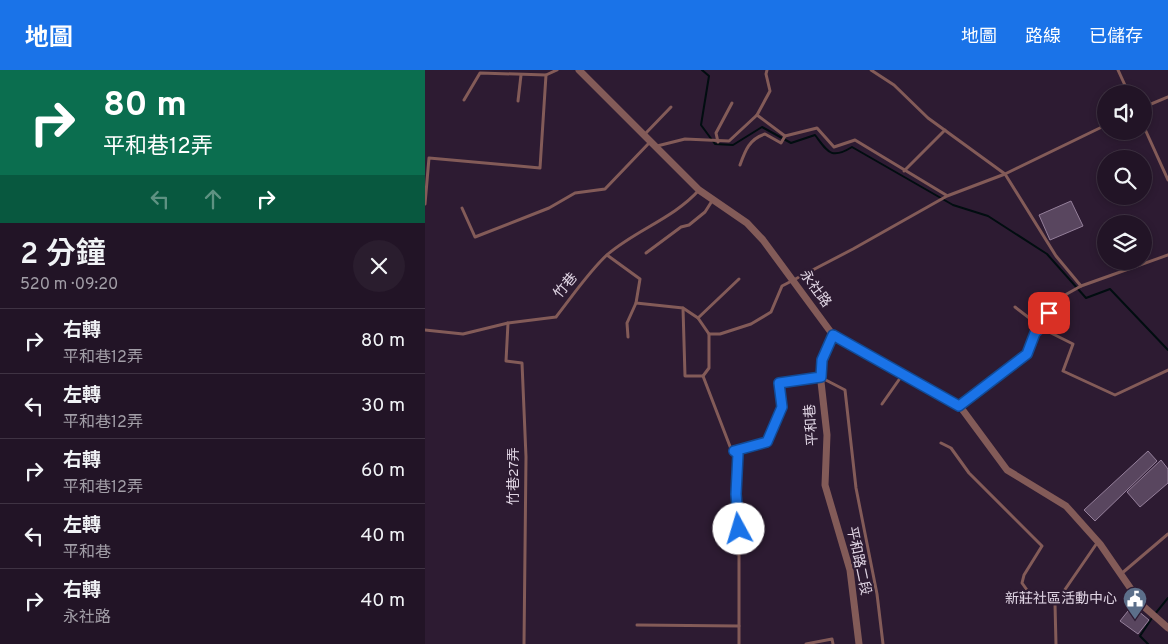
<!DOCTYPE html>
<html lang="zh-TW">
<head>
<meta charset="utf-8">
<style>
  :root { --surface:#221426; --page:#2a1d2e; --text:#f1f3f6; --muted:#a29ea7; --line:#3f3343; --accent:#1a73e8 }
  body { margin:0; font-family:Overpass,"Noto Sans TC",sans-serif; background:var(--page); color:var(--text); height:100vh; display:flex; flex-direction:column; font-size:19px; white-space:nowrap }
  * { box-sizing:border-box; margin:0 }
  p { font-size:16px; color:var(--muted) }
  .icon { flex:none; width:28px; height:28px; fill:none; stroke:currentColor; stroke-width:2; stroke-linecap:round; stroke-linejoin:round }
  .map { position:relative; flex:1; overflow:hidden }
  .panel { display:flex; flex-direction:column; background:var(--surface); width:425px }
  .panel>* { flex:none }
  .hud { background:#0b6e4f; color:#fff; overflow:hidden }
  .fabs { position:absolute; left:672px; top:15px; display:grid; gap:10px }
  .fabs a { display:grid; place-items:center; width:55px; height:55px; border-radius:50%; background:var(--surface); box-shadow:0 2px 8px #0003,0 0 0 1px var(--line); font-size:25px }
  .pin { position:absolute; display:grid; place-items:center; width:42px; height:42px; color:#fff; margin:-21px; border-radius:10px; box-shadow:0 2px 8px #0006 }
  .me { position:absolute; width:55px; margin:-28px; rotate:354deg; stroke-linejoin:round; filter:drop-shadow(0 0 4px #0008) }
  .turn { display:flex; align-items:center; gap:18px; height:105px; padding:0 20px; font-size:22px }
  .turn .icon { width:65px; height:65px; stroke-width:2.5 }
  .turn b { display:block; font-size:35px; line-height:42px }
  .lanes { display:flex; align-items:center; height:48px; padding:0 20px; background:#0003; justify-content:center; gap:25px; direction:ltr }
  .lanes .off { opacity:.35 }
  .round { display:grid; place-items:center; flex:none; width:52px; height:52px; border-radius:26px; background:var(--page) }
  .headline { display:flex; align-items:center; justify-content:space-between; height:85px; padding:0 20px }
  h1 { font-size:30px; font-weight:600; line-height:38px }
  ul { padding:0; list-style:none }
  li { display:flex; align-items:center; gap:15px; height:65px; padding:0 20px; border-top:1px solid var(--line) }
  li div { flex:1 }
  li b { display:block; font-size:19px }
  li em { font-style:normal }
  header { display:flex; align-items:center; gap:30px; box-sizing:border-box; height:70px; padding:0 25px; background:var(--accent); color:#fff }
  header strong { font-size:24px }
  nav { display:flex; gap:28px; margin-inline-start:auto; font-size:18px }
  main { display:flex; flex:1; min-height:0 }
  .map>svg:first-child { display:block }
  .lines { fill:none; stroke-linecap:round; stroke-linejoin:round }
  .stream { stroke:#010d10; stroke-width:2 }
  .building { fill:#59465f; stroke:#95809b }
  .service { stroke:#835b58; stroke-width:3 }
  .tertiary { stroke:#835b58; stroke-width:7 }
  .route-casing { stroke:#114b97; stroke-width:12 }
  .route { stroke:#1a73e8; stroke-width:9 }
  .labels { text-anchor:middle; dominant-baseline:central; stroke-width:4.5; stroke-linejoin:round; paint-order:stroke }
  .street-label { font-size:14px; fill:#e0d5e4; stroke:#2d1b32 }
  .poi-label { font-size:14px; fill:#e0d5e4; stroke:#2d1b32; text-anchor:end }
</style>
</head>
<body>
<header>
<strong>地圖</strong>
<nav><a>地圖</a><a>路線</a><a>已儲存</a></nav>
</header>
<main>
<section class="panel">
<div class="hud">
<div class="turn"><svg class="icon" aria-label="right" viewBox="0 0 24 24"><path d="M7 20v-9h11M14 6l5 5-5 5"/></svg><div><b>80 m</b>平和巷12弄</div></div>
<div class="lanes"><svg class="icon off" aria-label="left" viewBox="0 0 24 24"><path d="M17 20v-9H6M10 6l-5 5 5 5"/></svg><svg class="icon off" aria-label="ahead" viewBox="0 0 24 24"><path d="M12 20V5M6 11l6-6 6 6"/></svg><svg class="icon" aria-label="right" viewBox="0 0 24 24"><path d="M7 20v-9h11M14 6l5 5-5 5"/></svg></div>
</div>
<div class="headline"><div><h1>2 分鐘</h1><p>520 m · 09:20</p></div><a class="round"><svg class="icon" aria-label="close" viewBox="0 0 24 24"><path d="M6 6l12 12M18 6L6 18"/></svg></a></div>
<ul>
<li><svg class="icon" aria-label="right" viewBox="0 0 24 24"><path d="M7 20v-9h11M14 6l5 5-5 5"/></svg><div><b>右轉</b><p>平和巷12弄</p></div><em>80 m</em></li>
<li><svg class="icon" aria-label="left" viewBox="0 0 24 24"><path d="M17 20v-9H6M10 6l-5 5 5 5"/></svg><div><b>左轉</b><p>平和巷12弄</p></div><em>30 m</em></li>
<li><svg class="icon" aria-label="right" viewBox="0 0 24 24"><path d="M7 20v-9h11M14 6l5 5-5 5"/></svg><div><b>右轉</b><p>平和巷12弄</p></div><em>60 m</em></li>
<li><svg class="icon" aria-label="left" viewBox="0 0 24 24"><path d="M17 20v-9H6M10 6l-5 5 5 5"/></svg><div><b>左轉</b><p>平和巷</p></div><em>40 m</em></li>
<li><svg class="icon" aria-label="right" viewBox="0 0 24 24"><path d="M7 20v-9h11M14 6l5 5-5 5"/></svg><div><b>右轉</b><p>永社路</p></div><em>40 m</em></li>
</ul>
</section>
<div class="map">
<svg width="743" height="574" viewBox="0 0 743 574">
  <rect width="100%" height="100%" fill="#2d1b32"/>
  <g class="lines">
    <g class="stream">
      <path d="M 277,0 L 284,6 L 276,55 L 290,74 L 308,75 L 337,57 L 366,73 L 390,65 C 403,82 406,90 427,77 L 528,135 L 563,146 L 622,184 L 661,228 L 685,219 L 743,280"/>
      <path d="M 730,544 L 743,528"/>
      <path d="M 723,574 L 715,566 L 727,548"/>
    </g>
  </g>
  <g class="building">
    <path d="M 646,131 L 658,156 L 625,170 L 614,145 Z"/>
    <path d="M 723,381 L 732,391 L 670,451 L 659,440 Z"/>
    <path d="M 736,390 L 743,399 L 743,413 L 715,437 L 702,422 Z"/>
    <path d="M 707,536 L 724,550 L 713,564 L 695,551 Z"/>
  </g>
  <g class="lines">
    <g class="service">
      <path d="M 446,0 L 469,15 L 503,48 L 580,104 L 631,186 L 656,216"/>
      <path d="M 693,0 L 704,24"/>
      <path d="M 39,30 L 55,3 L 121,5"/>
      <path d="M 93,31 L 96,5"/>
      <path d="M 719,37 L 743,27"/>
      <path d="M 332,45 L 345,21 L 341,4 L 342,0"/>
      <path d="M 719,57 L 743,110"/>
      <path d="M 220,64 L 246,37"/>
      <path d="M 293,72 L 291,63 L 307,33"/>
      <path d="M 232,76 L 260,69 L 304,71 L 332,45 L 360,66 L 392,58 L 409,77 L 430,70 L 521,125"/>
      <path d="M 315,95 C 320,81 324,69 340,64 L 356,73 L 360,66"/>
      <path d="M 479,101 L 520,60"/>
      <path d="M 0,134 L 4,88 L 115,98 L 121,5 L 132,0"/>
      <path d="M 37,138 L 50,167 L 124,138 L 150,123 L 180,119 L 225,72"/>
      <path d="M 221,183 L 256,157 L 264,155 L 280,142 L 287,131"/>
      <path d="M 182,185 L 215,209 L 211,233 L 258,238 L 260,306 L 278,306 L 306,379 L 313,384 L 311,424 L 314,459 L 314,574"/>
      <path d="M 590,237 L 620,260 L 648,274 L 638,301 L 690,325 L 743,300"/>
      <path d="M 258,238 L 273,248 L 284,264"/>
      <path d="M 273,248 L 314,209"/>
      <path d="M 83,253 L 81,291 L 97,293 L 101,387 L 99,574"/>
      <path d="M 0,260 L 38,264 L 83,253 L 131,247 C 146,228 165,200 183,184 C 211,160 249,148 274,120"/>
      <path d="M 203,267 L 202,253 L 211,233"/>
      <path d="M 278,306 L 284,298 L 284,264 L 295,264 L 326,254 L 346,242 L 357,216 L 428,179 L 522,126 L 580,104 L 681,55"/>
      <path d="M 457,334 L 478,304"/>
      <path d="M 534,335 L 602,284 L 610,263 L 640,225 L 656,216 L 743,185"/>
      <path d="M 516,373 L 526,378 L 544,403 L 617,476 L 599,505 L 597,513 L 602,520 L 630,534"/>
      <path d="M 309,381 L 342,372 L 357,337 L 354,313 L 395,307 L 420,320 L 431,418 L 452,524 L 458,574"/>
      <path d="M 696,504 L 743,464"/>
      <path d="M 212,555 L 314,556"/>
      <path d="M 381,574 L 407,569 L 408,574"/>
      <path d="M 631,574 L 630,534 L 672,473"/>
    </g>
    <g class="tertiary">
      <path d="M 154,0 L 274,120 L 322,153 L 338,170 L 408,265 L 534,335 L 582,400 L 641,436 L 675,474 L 717,535 L 743,558"/>
      <path d="M 408,265 L 397,290 L 395,303 L 402,365 L 400,415 L 425,500 L 434,574"/>
    </g>
  </g>
  <g class="lines">
    <defs>
      <path id="route" d="M 314,459 L 311,424 L 313,384 L 309,381 L 342,372 L 357,337 L 354,313 L 396,307 L 397,290 L 408,265 L 534,336 L 602,284 L 610,263 L 617,256 L 624,243"/>
    </defs>
    <use href="#route" class="route-casing"/>
    <use href="#route" class="route"/>
  </g>
  <defs>
    <symbol id="civic-pin" viewBox="-11 -11 22 30"><path d="M0 17L-7.5 6A9.5 9.5 0 1 1 7.5 6Z" fill="#5c6f8a" stroke="#2d1b32"/><path d="M-.6-6.5H3V-4.5H.6V-3L4-1V1h2V6H-6V1h2V-1L-.6-3ZM-1.2 2.5V6h2.4V2.5Z" fill="#fff"/></symbol>
  </defs>
  <g fill-rule="evenodd">
    <use href="#civic-pin" x="696" y="515" width="28" height="38"/>
  </g>
  <g class="labels">
    <g class="street-label">
      <text transform="translate(141 216) rotate(-50)">竹巷</text>
      <text transform="translate(390 219) rotate(54)">永社路</text>
      <text transform="translate(387 355) rotate(-94)">平和巷</text>
      <text transform="translate(89 406) rotate(-90)">竹巷27弄</text>
      <text transform="translate(433 491) rotate(78)">平和路二段</text>
    </g>
    <g class="poi-label">
      <text x="692" y="529">新莊社區活動中心</text>
    </g>
  </g>
</svg>
<div class="fabs">
<a><svg class="icon" aria-label="sound" viewBox="0 0 24 24"><path d="M4 9h4l5-4v14l-5-4H4zM17 9q2 3 0 6"/></svg></a>
<a><svg class="icon" aria-label="search" viewBox="0 0 24 24"><circle cx="10" cy="10" r="6"/><path d="M15 15l6 6"/></svg></a>
<a><svg class="icon" aria-label="layers" viewBox="0 0 24 24"><path d="M12 4l9 5-9 5-9-5zM3 14l9 5 9-5"/></svg></a>
</div>
<div class="pin" style="left:624px;top:243px;background:#d93025"><svg class="icon" aria-label="arrive" viewBox="0 0 24 24"><path d="M6 21V4h12l-3 4 3 4H6"/></svg></div>
<svg class="me" style="left:314px;top:459px" viewBox="-20 -20 40 40"><circle r="19" fill="#fff"/><path d="M0-13L10 11 0 6-10 11z" fill="#1a73e8"/></svg>
</div>
</main>
</body>
</html>
